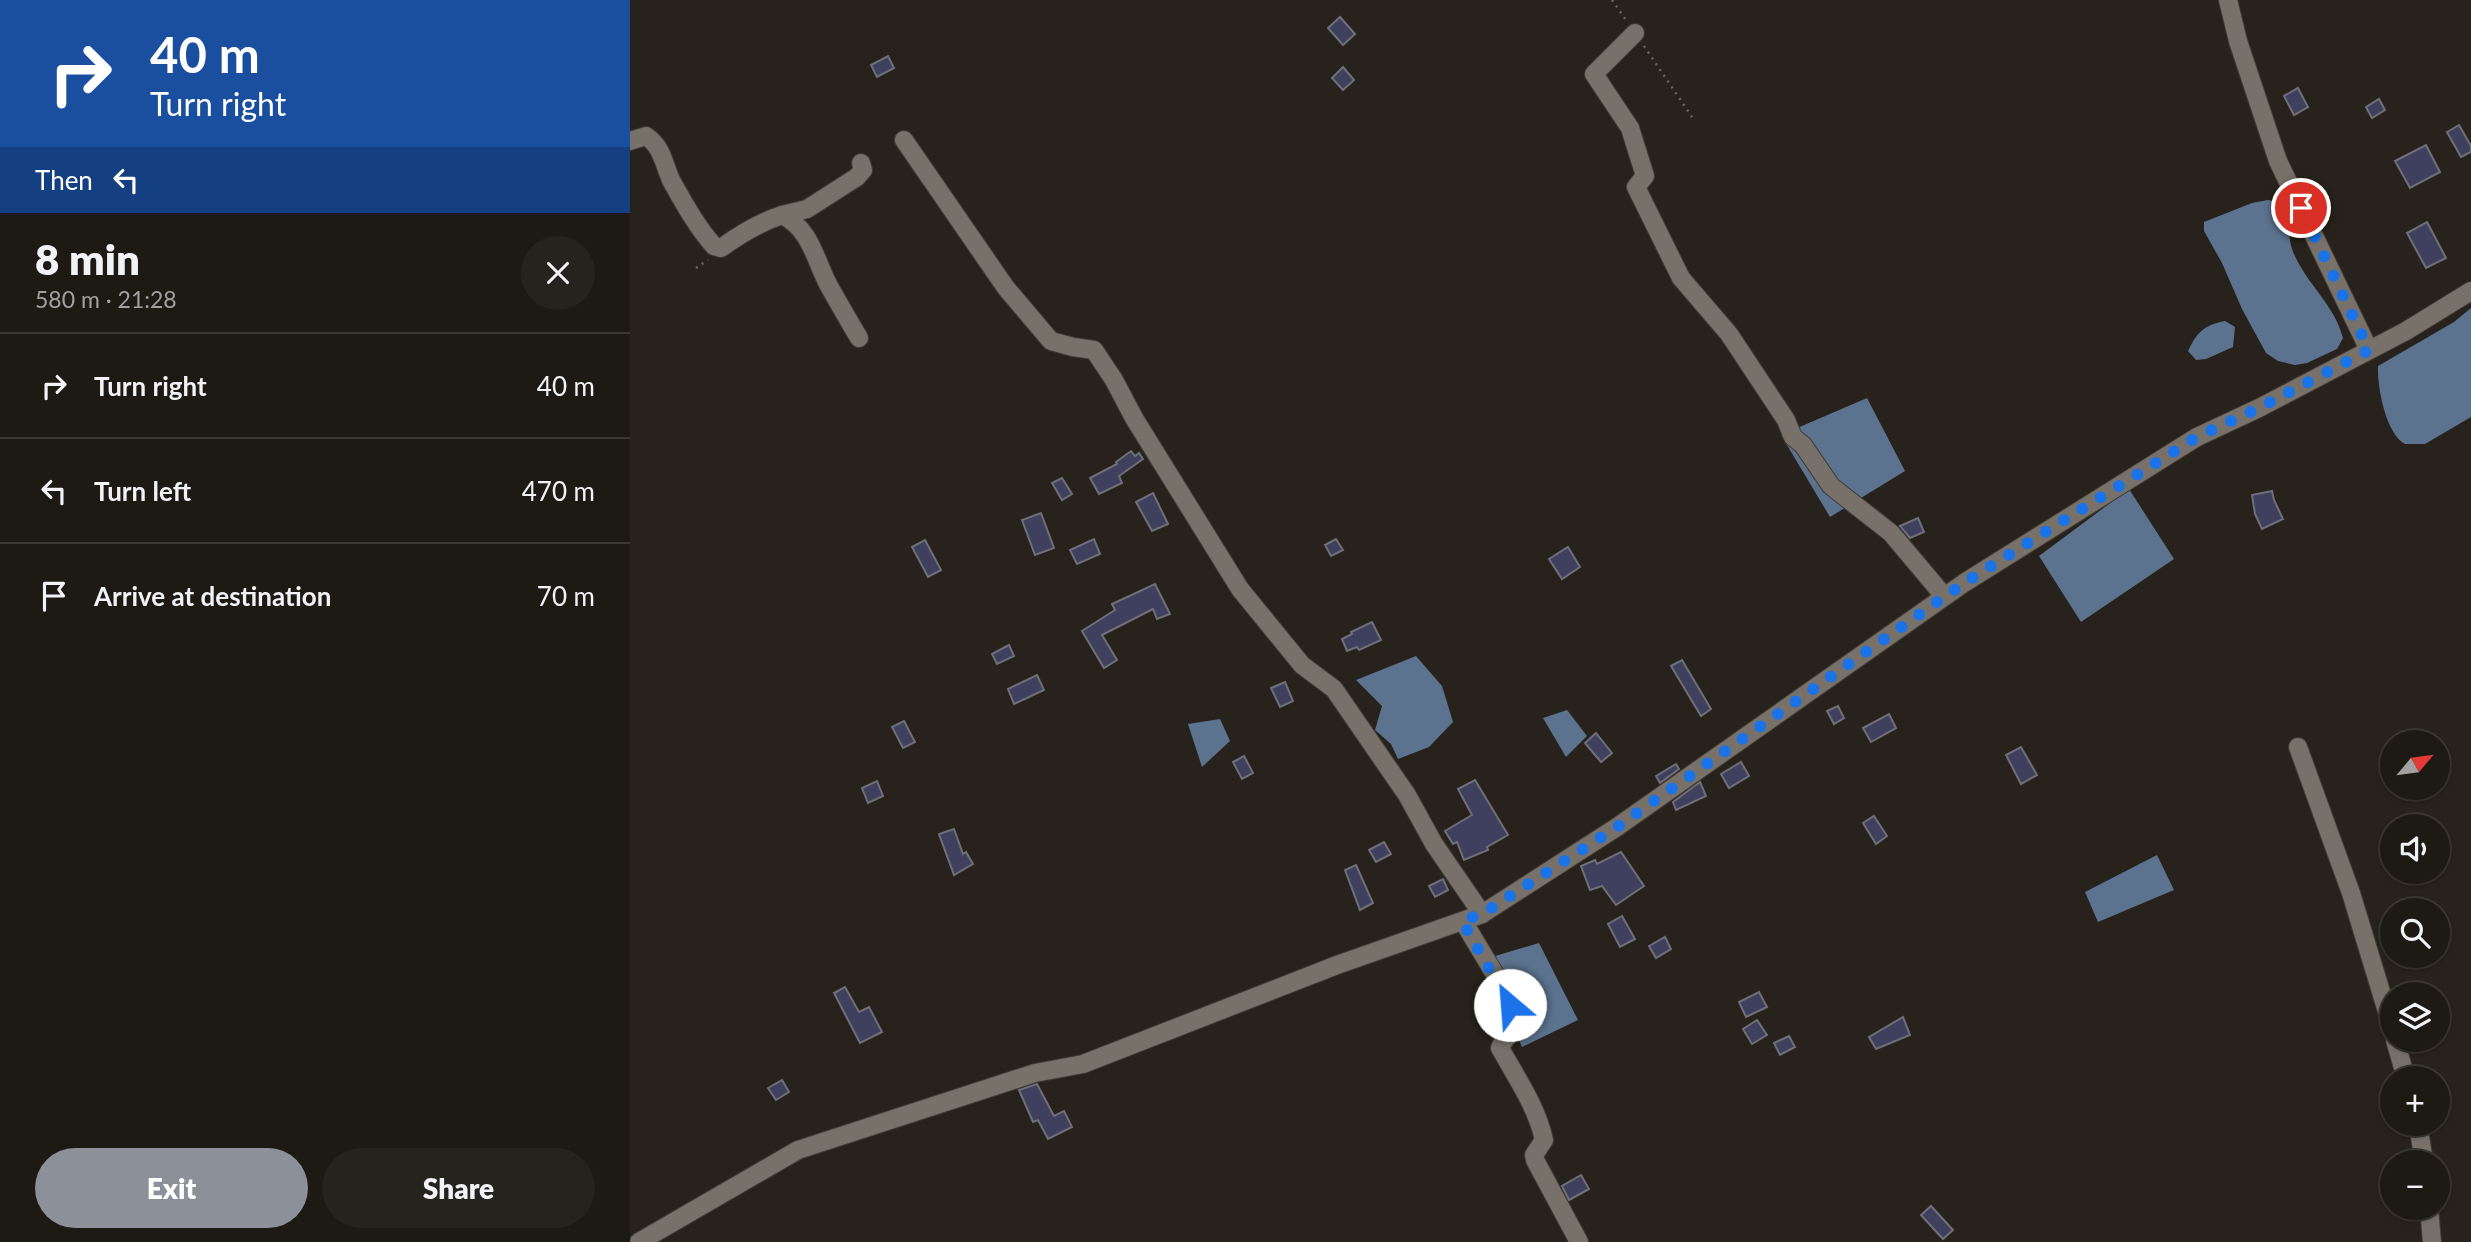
<!DOCTYPE html>
<html lang="en">
<head>
<meta charset="utf-8">
<style>
  :root { --surface:#1d1a14; --page:#25231d; --text:#f1f3f6; --muted:#a0a1a0; --line:#3b3834; --accent:#8c9099 }
  body { margin:0; font-family:Lato,sans-serif; background:var(--page); color:var(--text); height:100vh; display:flex; flex-direction:column; font-size:26px; white-space:nowrap }
  * { box-sizing:border-box; margin:0 }
  p { font-size:23px; color:var(--muted) }
  .icon { flex:none; width:38px; height:38px; fill:none; stroke:currentColor; stroke-width:2; stroke-linecap:round; stroke-linejoin:round }
  .map { position:relative; flex:1; overflow:hidden }
  .panel { display:flex; flex-direction:column; background:var(--surface); width:630px }
  .panel>* { flex:none }
  .top-card { background:#1a4fa0; color:#fff; overflow:hidden }
  .needle { width:46px; rotate:61deg }
  .fabs { position:absolute; left:1750px; top:730px; display:grid; gap:14px }
  .fabs a { display:grid; place-items:center; width:70px; height:70px; border-radius:50%; background:var(--surface); box-shadow:0 2px 5px #0004,0 0 0 2px var(--line); font-size:35px }
  .pin { position:absolute; display:grid; place-items:center; width:60px; height:60px; color:#fff; margin:-30px; border:4px solid #fff; border-radius:50%; box-shadow:0 2px 7px #0007 }
  .me { position:absolute; width:77px; margin:-38px; rotate:333deg; stroke-linejoin:round; filter:drop-shadow(0 0 5px #0008) }
  .turn { display:flex; align-items:center; gap:24px; height:147px; padding:0 35px; font-size:32px }
  .turn .icon { width:91px; height:91px; stroke-width:2.5 }
  .turn b { display:block; font-size:49px; line-height:60px }
  .then { display:flex; align-items:center; height:66px; padding:0 35px; background:#0003; gap:14px; font-size:26px }
  .round { display:grid; place-items:center; flex:none; width:74px; height:74px; border-radius:37px; background:var(--page) }
  .summary { display:flex; align-items:center; justify-content:space-between; height:119px; padding:0 35px }
  h1 { font-size:42px; font-weight:800; line-height:52px }
  .button { display:flex; gap:14px; margin-top:auto; padding:14px 35px }
  .button a { flex:1; height:80px; border-radius:42px; background:var(--accent); color:#fff; font-size:28px; font-weight:800; line-height:80px; text-align:center }
  .button a+a { background:var(--page); color:var(--text) }
  ul { padding:0; list-style:none }
  li { display:flex; align-items:center; gap:21px; height:105px; padding:0 35px; border-top:2px solid var(--line) }
  li div { flex:1 }
  li b { display:block; font-size:26px }
  li em { font-style:normal }
  main { display:flex; flex:1; min-height:0 }
  .map>svg:first-child { display:block }
  .water { fill:#5c738f }
  .building { fill:#3f3f5e; stroke:#6f6f78; stroke-width:2 }
  .lines { fill:none; stroke-linecap:round; stroke-linejoin:round }
  .minor-casing { stroke:#403c37; stroke-width:20 }
  .path { stroke:#6a6660; stroke-width:2.5; stroke-dasharray:2 5; stroke-linecap:butt }
  .minor { stroke:#777169; stroke-width:18 }
  .route { stroke:#1a73e8; stroke-width:12; stroke-dasharray:0 21.6 }
</style>
</head>
<body>
<main>
<section class="panel">
<div class="top-card">
<div class="turn"><svg class="icon" aria-label="right" viewBox="0 0 24 24"><path d="M7 20v-9h11M14 6l5 5-5 5"/></svg><div><b>40 m</b>Turn right</div></div>
<div class="then">Then<svg class="icon" aria-label="left" viewBox="0 0 24 24"><path d="M17 20v-9H6M10 6l-5 5 5 5"/></svg></div>
</div>
<div class="summary"><div><h1>8 min</h1><p>580 m · 21:28</p></div><a class="round"><svg class="icon" aria-label="close" viewBox="0 0 24 24"><path d="M6 6l12 12M18 6L6 18"/></svg></a></div>
<ul>
<li><svg class="icon" aria-label="right" viewBox="0 0 24 24"><path d="M7 20v-9h11M14 6l5 5-5 5"/></svg><div><b>Turn right</b></div><em>40 m</em></li>
<li><svg class="icon" aria-label="left" viewBox="0 0 24 24"><path d="M17 20v-9H6M10 6l-5 5 5 5"/></svg><div><b>Turn left</b></div><em>470 m</em></li>
<li><svg class="icon" aria-label="arrive" viewBox="0 0 24 24"><path d="M6 21V4h12l-3 4 3 4H6"/></svg><div><b>Arrive at destination</b></div><em>70 m</em></li>
</ul>
<div class="button"><a>Exit</a><a>Share</a></div>
</section>
<div class="map">
<svg width="1841" height="1242" viewBox="0 0 1841 1242">
  <rect width="100%" height="100%" fill="#27221b"/>
  <g class="water">
    <path d="M 1638,200 L 1648,202 C 1652,212 1657,222 1659,233 C 1660,238 1660,244 1662,249 C 1674,282 1704,303 1713,338 L 1707,349 L 1677,363 L 1665,365 L 1648,361 L 1636,353 L 1612,309 L 1592,263 L 1574,231 L 1574,222 L 1622,203 Z"/>
    <path d="M 1841,308 L 1841,417 L 1795,444 L 1775,444 C 1756,434 1747,387 1748,366 L 1824,322 Z"/>
    <path d="M 1595,321 L 1605,327 L 1603,347 L 1576,359 L 1566,360 L 1558,351 C 1567,332 1574,325 1595,321 Z"/>
    <path d="M 1237,398 L 1275,471 L 1200,517 L 1151,435 Z"/>
    <path d="M 1499,489 L 1544,559 L 1451,622 L 1409,556 Z"/>
    <path d="M 786,656 L 812,686 L 823,722 L 799,747 L 768,759 L 761,744 L 745,730 L 752,706 L 726,680 Z"/>
    <path d="M 937,710 L 957,736 L 936,757 L 913,718 Z"/>
    <path d="M 590,719 L 600,741 L 572,767 L 558,724 Z"/>
    <path d="M 1527,855 L 1544,890 L 1468,922 L 1455,892 Z"/>
    <path d="M 909,943 L 948,1020 L 892,1047 L 855,959 Z"/>
  </g>
  <g class="building">
    <path d="M 710,17 L 725,34 L 713,45 L 698,28 Z"/>
    <path d="M 258,56 L 264,68 L 247,77 L 241,65 Z"/>
    <path d="M 713,67 L 724,80 L 713,90 L 702,78 Z"/>
    <path d="M 1668,88 L 1678,107 L 1664,115 L 1654,96 Z"/>
    <path d="M 1749,99 L 1755,110 L 1742,118 L 1736,107 Z"/>
    <path d="M 1829,125 L 1841,146 L 1841,152 L 1831,157 L 1817,132 Z"/>
    <path d="M 1796,145 L 1810,172 L 1780,188 L 1765,161 Z"/>
    <path d="M 1797,222 L 1816,258 L 1796,268 L 1777,233 Z"/>
    <path d="M 501,451 L 505,456 L 509,453 L 513,459 L 489,476 L 492,483 L 469,494 L 460,478 L 487,464 L 486,462 Z"/>
    <path d="M 432,478 L 442,494 L 432,500 L 422,483 Z"/>
    <path d="M 1642,491 L 1644,500 L 1653,519 L 1632,529 L 1625,514 L 1622,495 Z"/>
    <path d="M 523,493 L 538,524 L 522,531 L 506,502 Z"/>
    <path d="M 411,513 L 424,548 L 405,555 L 392,520 Z"/>
    <path d="M 1288,518 L 1294,532 L 1280,538 L 1270,526 Z"/>
    <path d="M 464,539 L 470,554 L 447,564 L 440,550 Z"/>
    <path d="M 706,539 L 713,550 L 701,556 L 695,545 Z"/>
    <path d="M 295,540 L 311,570 L 298,577 L 282,547 Z"/>
    <path d="M 938,547 L 950,567 L 932,579 L 919,559 Z"/>
    <path d="M 525,584 L 540,614 L 527,619 L 523,609 L 472,635 L 487,660 L 474,668 L 452,631 L 485,610 L 482,604 Z"/>
    <path d="M 742,622 L 751,640 L 729,650 L 727,647 L 717,651 L 712,639 L 722,634 L 721,632 Z"/>
    <path d="M 379,645 L 384,656 L 367,664 L 362,654 Z"/>
    <path d="M 1052,660 L 1081,709 L 1071,716 L 1041,666 Z"/>
    <path d="M 407,675 L 414,690 L 384,704 L 378,689 Z"/>
    <path d="M 655,682 L 663,701 L 650,707 L 641,688 Z"/>
    <path d="M 1208,706 L 1214,718 L 1204,724 L 1197,711 Z"/>
    <path d="M 1259,714 L 1266,728 L 1241,742 L 1233,728 Z"/>
    <path d="M 274,721 L 285,742 L 273,748 L 262,727 Z"/>
    <path d="M 966,733 L 982,753 L 971,762 L 955,743 Z"/>
    <path d="M 1391,747 L 1407,775 L 1391,784 L 1376,755 Z"/>
    <path d="M 614,756 L 623,773 L 612,779 L 603,762 Z"/>
    <path d="M 1111,762 L 1119,776 L 1099,788 L 1091,774 Z"/>
    <path d="M 1046,764 L 1049,769 L 1030,783 L 1026,776 Z"/>
    <path d="M 845,780 L 878,835 L 857,847 L 858,850 L 834,860 L 827,842 L 823,844 L 815,831 L 842,815 L 828,789 Z"/>
    <path d="M 247,781 L 253,796 L 238,803 L 232,788 Z"/>
    <path d="M 1070,782 L 1076,796 L 1046,810 L 1043,802 Z"/>
    <path d="M 1244,816 L 1257,836 L 1246,844 L 1233,823 Z"/>
    <path d="M 324,829 L 333,854 L 336,852 L 343,864 L 324,875 L 309,834 Z"/>
    <path d="M 754,842 L 761,854 L 746,862 L 739,850 Z"/>
    <path d="M 991,852 L 1014,886 L 986,905 L 972,886 L 960,890 L 951,866 L 965,860 L 967,864 Z"/>
    <path d="M 726,865 L 743,903 L 730,910 L 715,870 Z"/>
    <path d="M 813,879 L 818,890 L 805,897 L 799,886 Z"/>
    <path d="M 992,916 L 1005,939 L 990,947 L 978,924 Z"/>
    <path d="M 1035,937 L 1041,949 L 1026,958 L 1019,946 Z"/>
    <path d="M 215,987 L 229,1012 L 239,1007 L 252,1032 L 230,1043 L 204,993 Z"/>
    <path d="M 1129,992 L 1137,1007 L 1116,1017 L 1109,1002 Z"/>
    <path d="M 1273,1017 L 1280,1035 L 1246,1049 L 1239,1037 Z"/>
    <path d="M 1127,1020 L 1137,1035 L 1122,1044 L 1113,1029 Z"/>
    <path d="M 1159,1036 L 1165,1047 L 1150,1055 L 1144,1043 Z"/>
    <path d="M 152,1080 L 159,1092 L 146,1100 L 138,1088 Z"/>
    <path d="M 407,1084 L 424,1116 L 434,1111 L 442,1127 L 418,1139 L 408,1120 L 403,1122 L 389,1090 Z"/>
    <path d="M 951,1175 L 959,1189 L 939,1200 L 932,1186 Z"/>
    <path d="M 1301,1206 L 1323,1230 L 1313,1239 L 1291,1215 Z"/>
  </g>
  <g class="lines">
    <defs>
      <g id="minor">
        <path d="M 1598,0 L 1608,41 L 1648,161 L 1739,350"/>
        <path d="M 1005,33 L 964,74 L 1000,128 L 1015,176 L 1006,187 L 1051,278 L 1099,334 L 1156,420 L 1163,437 L 1173,445 L 1201,486 L 1261,533 L 1314,596"/>
        <path d="M 274,140 L 376,288 L 421,341 L 443,347 L 464,350 L 484,380 L 504,418 L 610,589 L 672,665 L 704,689 L 777,795 L 804,844 L 852,914"/>
        <path d="M 0,141 L 16,136 C 33,147 34,166 42,182 C 55,205 67,227 84,246 L 91,248 C 109,235 131,222 152,215 C 181,229 185,260 199,286 C 209,304 219,321 229,338"/>
        <path d="M 152,215 L 177,209 L 227,177 L 233,170 L 231,163"/>
        <path d="M 1668,747 L 1721,893 L 1762,1028"/>
        <path d="M 833,921 L 863,971 L 889,1022 C 885,1033 874,1036 870,1048 C 886,1077 907,1107 914,1140 L 904,1155 L 905,1160 L 949,1242"/>
        <path d="M 1765,1040 L 1776,1078"/>
        <path d="M 1788,1124 L 1794,1162"/>
        <path d="M 1799,1208 L 1802,1242"/>
        <path d="M 9,1242 L 168,1150 L 405,1073 L 453,1064 L 707,965 L 852,914 L 987,827 L 1334,583 L 1567,437 L 1629,408 L 1776,331 L 1841,291"/>
      </g>
    </defs>
    <use href="#minor" class="minor-casing"/>
    <g class="path">
      <path d="M 982,0 L 996,20"/>
      <path d="M 1014,46 L 1062,117"/>
      <path d="M 66,268 L 78,260"/>
    </g>
    <use href="#minor" class="minor"/>
  </g>
  <g class="lines">
    <path class="route" d="M 880,1005 L 832,921 L 852,914 L 987,827 L 1334,583 L 1567,437 L 1629,408 L 1739,350 L 1671,208"/>
  </g>
</svg>
<div class="fabs">
<a><svg class="needle" viewBox="-14 -14 28 28"><path d="M0-13l5 13h-10z" fill="#e53935"/><path d="M0 13l5-13h-10z" fill="#a0a1a0"/></svg></a>
<a><svg class="icon" aria-label="sound" viewBox="0 0 24 24"><path d="M4 9h4l5-4v14l-5-4H4zM17 9q2 3 0 6"/></svg></a>
<a><svg class="icon" aria-label="search" viewBox="0 0 24 24"><circle cx="10" cy="10" r="6"/><path d="M15 15l6 6"/></svg></a>
<a><svg class="icon" aria-label="layers" viewBox="0 0 24 24"><path d="M12 4l9 5-9 5-9-5zM3 14l9 5 9-5"/></svg></a>
<a>+</a>
<a>−</a>
</div>
<div class="pin" style="left:1671px;top:208px;background:#d93025"><svg class="icon" aria-label="arrive" viewBox="0 0 24 24"><path d="M6 21V4h12l-3 4 3 4H6"/></svg></div>
<svg class="me" style="left:880px;top:1005px" viewBox="-20 -20 40 40"><circle r="19" fill="#fff"/><path d="M0-13L10 11 0 6-10 11z" fill="#1a73e8"/></svg>
</div>
</main>
</body>
</html>
